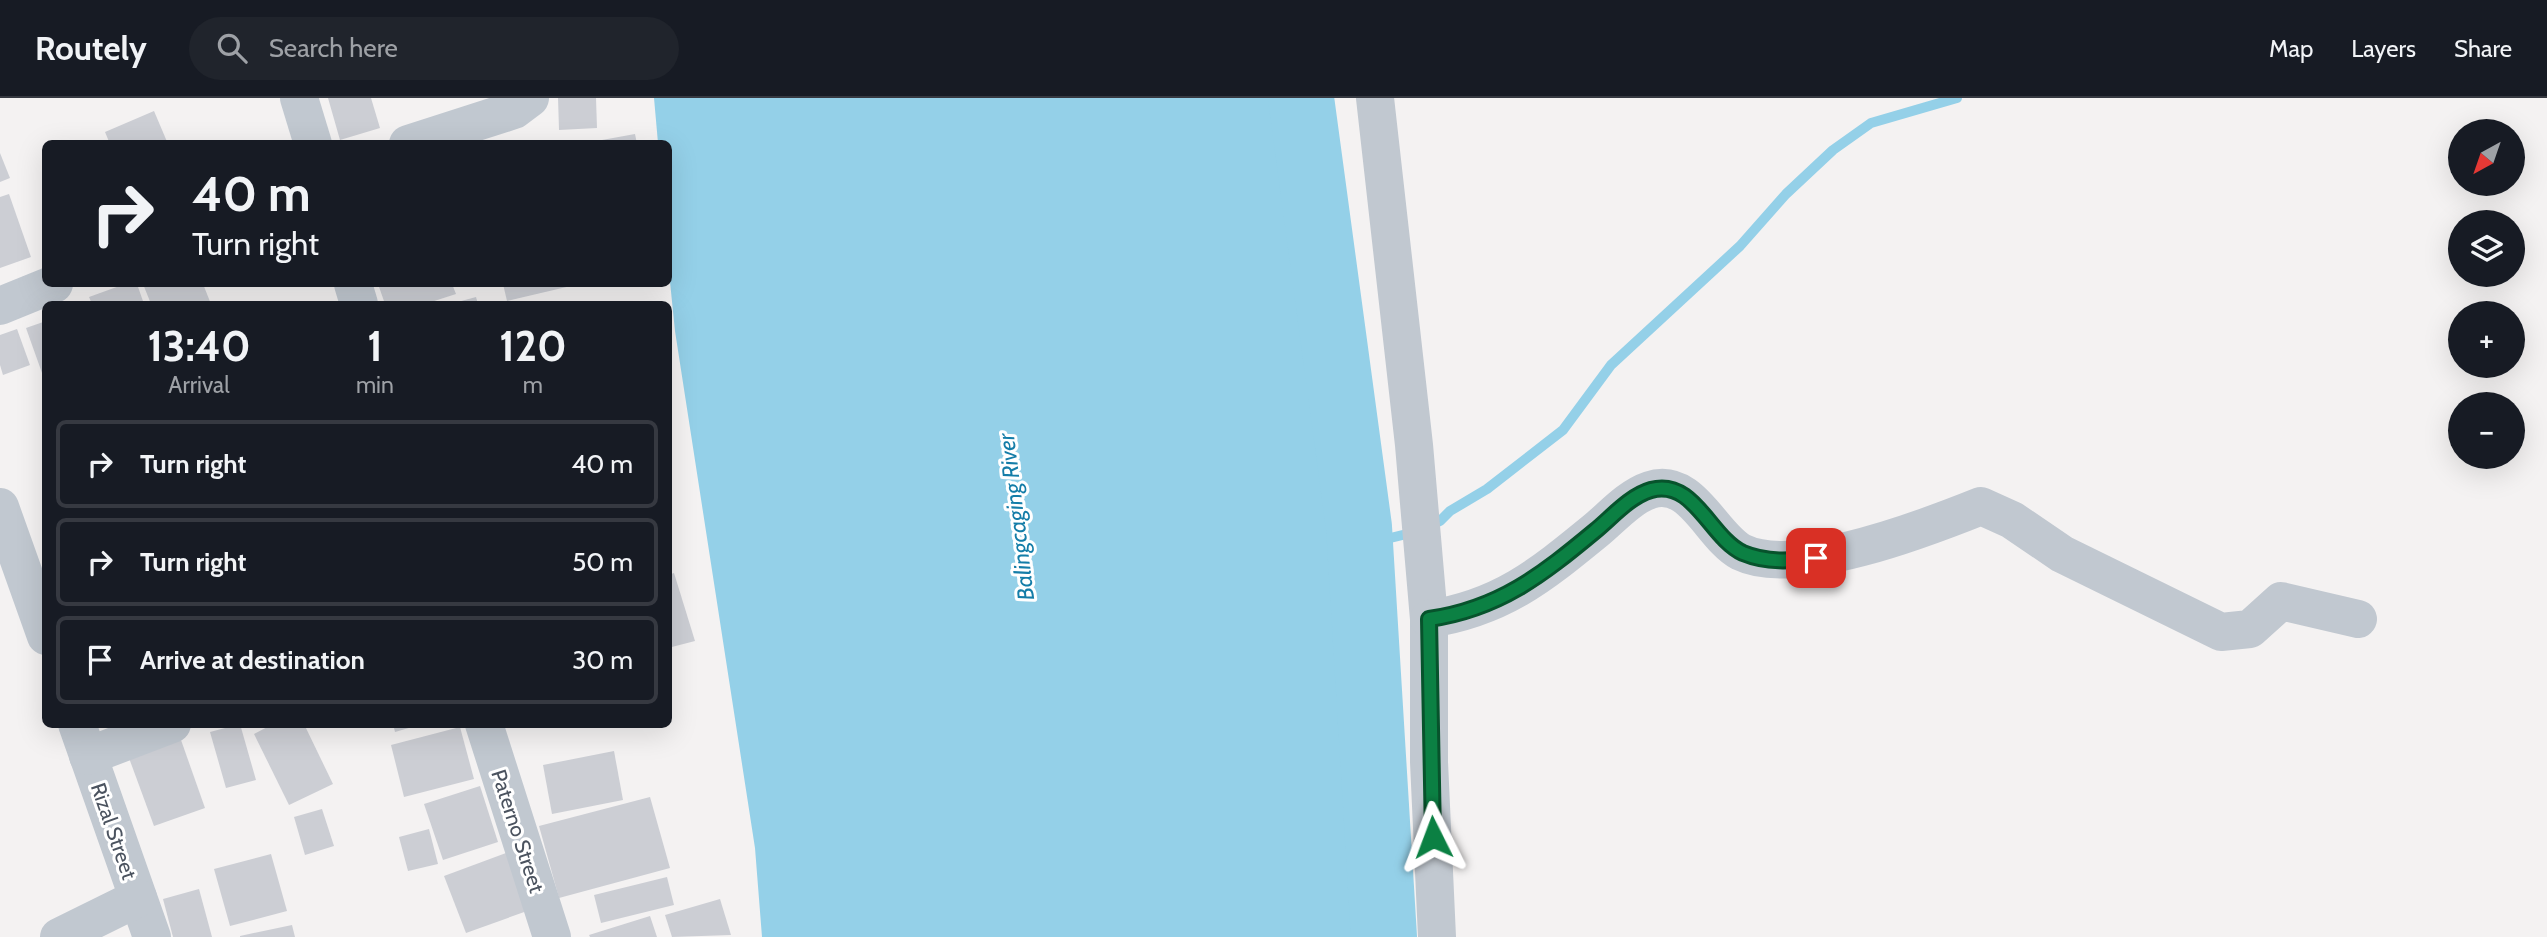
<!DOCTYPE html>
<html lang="en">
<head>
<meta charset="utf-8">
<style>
  :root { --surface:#171b24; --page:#20242c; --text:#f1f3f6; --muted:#9ea1a6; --line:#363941 }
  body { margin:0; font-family:Cabin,sans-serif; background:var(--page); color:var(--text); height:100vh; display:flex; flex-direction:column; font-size:26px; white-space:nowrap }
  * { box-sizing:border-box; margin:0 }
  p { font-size:23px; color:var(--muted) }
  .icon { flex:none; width:38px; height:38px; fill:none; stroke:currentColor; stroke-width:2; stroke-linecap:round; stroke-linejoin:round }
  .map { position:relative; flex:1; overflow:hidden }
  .details { position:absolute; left:42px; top:203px; width:630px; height:427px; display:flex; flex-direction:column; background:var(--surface); border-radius:10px; box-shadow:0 7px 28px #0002 }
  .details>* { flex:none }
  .hud { position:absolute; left:42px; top:42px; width:630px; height:147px; border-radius:10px; box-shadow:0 7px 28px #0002; background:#171b24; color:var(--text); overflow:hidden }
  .needle { width:46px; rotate:220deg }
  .tools { position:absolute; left:2448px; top:21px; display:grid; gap:14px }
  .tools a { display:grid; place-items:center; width:77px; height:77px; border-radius:50%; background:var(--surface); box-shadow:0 7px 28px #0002; font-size:35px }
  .pin { position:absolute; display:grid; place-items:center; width:60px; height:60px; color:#fff; margin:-30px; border-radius:14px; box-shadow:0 4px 10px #0006 }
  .me { position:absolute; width:77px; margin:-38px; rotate:357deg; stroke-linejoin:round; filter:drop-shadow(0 0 5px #0008) }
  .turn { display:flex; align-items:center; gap:24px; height:147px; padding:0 35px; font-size:32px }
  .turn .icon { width:91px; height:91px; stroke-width:2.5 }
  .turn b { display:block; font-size:49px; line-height:60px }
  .eta { display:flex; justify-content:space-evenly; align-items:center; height:119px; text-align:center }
  .eta b { font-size:42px; font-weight:700; line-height:49px }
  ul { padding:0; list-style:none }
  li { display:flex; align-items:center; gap:21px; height:88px; margin:0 14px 10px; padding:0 21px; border:4px solid var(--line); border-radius:10px }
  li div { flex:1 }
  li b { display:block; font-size:26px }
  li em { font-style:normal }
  header { display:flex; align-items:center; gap:42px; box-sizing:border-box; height:98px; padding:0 35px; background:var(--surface); border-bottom:2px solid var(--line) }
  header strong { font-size:33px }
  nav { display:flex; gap:38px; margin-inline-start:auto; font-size:24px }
  .search { width:490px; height:63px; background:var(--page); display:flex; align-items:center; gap:18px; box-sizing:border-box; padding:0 24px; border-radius:38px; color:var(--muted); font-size:26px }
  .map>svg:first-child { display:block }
  .water { fill:#94d0e8 }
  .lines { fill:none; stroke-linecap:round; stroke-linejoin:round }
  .stream { stroke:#94d0e8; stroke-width:10 }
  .river { stroke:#94d0e8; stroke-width:66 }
  .building { fill:#ccced4 }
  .minor { stroke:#c1c8d0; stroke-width:38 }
  .route-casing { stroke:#07532c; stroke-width:18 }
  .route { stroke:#0b8043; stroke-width:12 }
  .labels { text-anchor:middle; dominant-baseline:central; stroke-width:6; stroke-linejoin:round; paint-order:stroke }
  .street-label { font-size:21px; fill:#4b535f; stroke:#fff }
  .water-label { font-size:23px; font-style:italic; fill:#147da8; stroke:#fff }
</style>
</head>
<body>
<header>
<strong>Routely</strong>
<div class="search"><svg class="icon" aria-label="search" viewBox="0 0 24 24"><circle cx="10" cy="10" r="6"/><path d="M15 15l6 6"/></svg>Search here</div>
<nav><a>Map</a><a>Layers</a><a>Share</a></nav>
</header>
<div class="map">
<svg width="2547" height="839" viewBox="0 0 2547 839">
  <rect width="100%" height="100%" fill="#f4f2f2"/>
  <path class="water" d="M 654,0 L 1301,0 L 1359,429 L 1384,839 L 762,839 L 755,750 L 675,233 L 668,164 L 668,46 L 658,45 Z"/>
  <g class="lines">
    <path class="stream" d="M 1347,450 L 1360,442 L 1382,442 L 1415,434 L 1440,423 L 1450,413 L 1487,391 L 1563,332 L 1611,267 L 1740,148 L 1786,96 L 1833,52 L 1871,25 L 1957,0"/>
    <path class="river" d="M 1301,0 L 1359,429 L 1384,839"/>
  </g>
  <g class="building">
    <path d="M 328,0 L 371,0 L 380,30 L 340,42 Z"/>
    <path d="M 558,0 L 596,0 L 597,30 L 559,32 Z"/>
    <path d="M 154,13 L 168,46 L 110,46 L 105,34 Z"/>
    <path d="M 635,36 L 637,46 L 591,46 L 591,44 Z"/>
    <path d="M 0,55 L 10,80 L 0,84 Z"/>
    <path d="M 9,96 L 31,159 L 0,170 L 0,99 Z"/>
    <path d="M 125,186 L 137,186 L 144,206 L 92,206 L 89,199 Z"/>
    <path d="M 143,186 L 203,186 L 211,206 L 151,206 Z"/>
    <path d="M 378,186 L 452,186 L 456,196 L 425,206 L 385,206 Z"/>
    <path d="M 503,186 L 575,186 L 575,187 L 507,203 Z"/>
    <path d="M 476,199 L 478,206 L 450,206 Z"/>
    <path d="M 46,223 L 46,273 L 42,275 L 26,230 Z"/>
    <path d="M 17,231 L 30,267 L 3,277 L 0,267 L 0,237 Z"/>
    <path d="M 674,475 L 695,543 L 668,550 L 668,477 Z"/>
    <path d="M 240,626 L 256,682 L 226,690 L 210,634 Z"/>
    <path d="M 273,626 L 304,626 L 333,686 L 289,707 L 254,636 Z"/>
    <path d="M 393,626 L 419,626 L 419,627 L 395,634 Z"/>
    <path d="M 460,629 L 474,681 L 404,699 L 391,647 Z"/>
    <path d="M 181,642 L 205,710 L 154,728 L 129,660 Z"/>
    <path d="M 614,653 L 623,702 L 552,716 L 543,667 Z"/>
    <path d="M 480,688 L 498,744 L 443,762 L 424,706 Z"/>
    <path d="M 650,699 L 670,770 L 559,800 L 539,728 Z"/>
    <path d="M 322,711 L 334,748 L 305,757 L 294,719 Z"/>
    <path d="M 429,731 L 438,766 L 408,773 L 399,739 Z"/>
    <path d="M 506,755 L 527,813 L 466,835 L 444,778 Z"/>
    <path d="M 271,756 L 287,813 L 230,828 L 214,771 Z"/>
    <path d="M 667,779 L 674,807 L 601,825 L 594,797 Z"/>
    <path d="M 199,791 L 212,839 L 173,839 L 163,801 Z"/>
    <path d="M 720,801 L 731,837 L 672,839 L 665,817 Z"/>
    <path d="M 650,818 L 657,839 L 590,839 L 589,837 Z"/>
    <path d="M 292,827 L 295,839 L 240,839 L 240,838 Z"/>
  </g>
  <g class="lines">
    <g class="minor">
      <path d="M 299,0 L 313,46"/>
      <path d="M 1375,0 L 1414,347 L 1429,521 L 1429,664 L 1437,839"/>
      <path d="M 408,46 L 514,12 L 530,0"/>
      <path d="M 353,186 L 359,206"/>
      <path d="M 0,208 L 54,186"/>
      <path d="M 0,409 L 46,538"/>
      <path d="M 1429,521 C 1501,510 1540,478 1595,433 C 1611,420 1629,399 1650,392 C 1692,378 1711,438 1741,454 C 1796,481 1926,430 1981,408 L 2012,422 L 2062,456 L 2221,534 L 2250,531 L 2281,503 L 2358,521"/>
      <path d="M 77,626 L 152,839"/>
      <path d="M 484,626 L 552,839"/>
      <path d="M 88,658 L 172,626"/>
      <path d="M 59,839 L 138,800"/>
    </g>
  </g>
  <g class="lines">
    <defs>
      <path id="route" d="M 1433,739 L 1429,521 C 1499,511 1542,477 1595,433 C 1612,419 1630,398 1651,392 C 1694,380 1710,440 1743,455 C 1767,465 1791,463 1816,460"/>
    </defs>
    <use href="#route" class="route-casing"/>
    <use href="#route" class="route"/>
  </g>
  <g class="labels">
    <g class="street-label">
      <text transform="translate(114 733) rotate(71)">Rizal Street</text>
      <text transform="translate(518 733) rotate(72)">Paterno Street</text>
    </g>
    <g class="water-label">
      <text transform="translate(1016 419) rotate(-97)">Balingcaging River</text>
    </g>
  </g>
</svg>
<div class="tools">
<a><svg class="needle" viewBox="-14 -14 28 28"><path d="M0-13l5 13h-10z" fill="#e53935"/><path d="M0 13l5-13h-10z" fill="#9ea1a6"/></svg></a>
<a><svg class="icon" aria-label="layers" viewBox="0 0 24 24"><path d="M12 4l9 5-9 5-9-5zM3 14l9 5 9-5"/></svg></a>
<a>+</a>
<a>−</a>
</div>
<div class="pin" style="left:1816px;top:460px;background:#d93025"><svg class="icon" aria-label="arrive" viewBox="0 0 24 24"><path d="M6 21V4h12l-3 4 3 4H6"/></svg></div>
<svg class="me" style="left:1433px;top:739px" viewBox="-20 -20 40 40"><path d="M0-17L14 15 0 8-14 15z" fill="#0b8043" stroke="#fff" stroke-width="4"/></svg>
<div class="hud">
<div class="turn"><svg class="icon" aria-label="right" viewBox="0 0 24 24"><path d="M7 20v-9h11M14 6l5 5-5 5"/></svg><div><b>40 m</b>Turn right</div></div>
</div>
<section class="details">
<div class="eta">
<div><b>13:40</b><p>Arrival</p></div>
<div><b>1</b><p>min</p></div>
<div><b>120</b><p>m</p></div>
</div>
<ul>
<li><svg class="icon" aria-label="right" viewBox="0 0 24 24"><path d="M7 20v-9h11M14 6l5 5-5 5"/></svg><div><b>Turn right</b></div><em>40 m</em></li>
<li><svg class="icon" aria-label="right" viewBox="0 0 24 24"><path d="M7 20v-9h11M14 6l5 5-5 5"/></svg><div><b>Turn right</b></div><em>50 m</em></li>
<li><svg class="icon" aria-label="arrive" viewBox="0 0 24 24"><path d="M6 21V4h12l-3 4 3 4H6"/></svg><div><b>Arrive at destination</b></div><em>30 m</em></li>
</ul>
</section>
</div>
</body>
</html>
